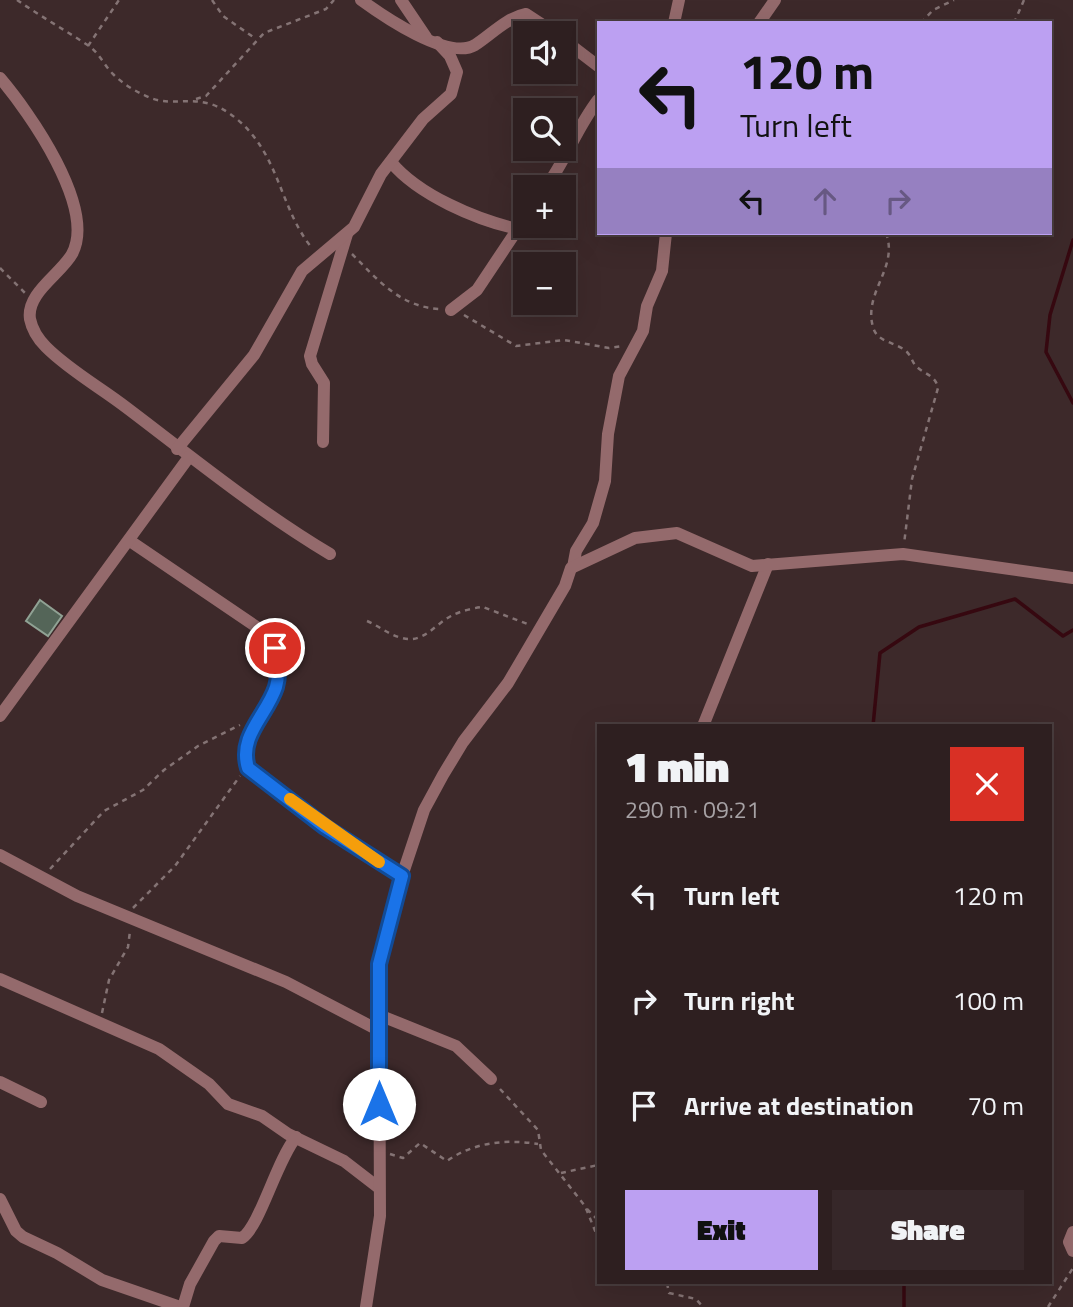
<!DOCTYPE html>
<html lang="en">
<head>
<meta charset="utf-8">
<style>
  :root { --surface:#2e1f20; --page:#362729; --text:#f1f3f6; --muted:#a7a2a5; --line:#493d3e; --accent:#bca0f2 }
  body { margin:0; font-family:"Titillium Web",sans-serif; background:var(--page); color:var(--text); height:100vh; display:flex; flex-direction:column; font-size:26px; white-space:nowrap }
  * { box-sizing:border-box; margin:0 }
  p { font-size:23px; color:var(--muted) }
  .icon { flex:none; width:38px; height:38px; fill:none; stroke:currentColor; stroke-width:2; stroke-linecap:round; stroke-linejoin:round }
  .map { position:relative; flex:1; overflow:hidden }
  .sheet { position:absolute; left:597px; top:724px; width:455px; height:560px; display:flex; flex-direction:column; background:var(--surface); border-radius:0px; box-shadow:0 7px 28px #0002,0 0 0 2px var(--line) }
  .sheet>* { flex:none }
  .guide { position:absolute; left:597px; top:21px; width:455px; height:214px; border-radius:0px; box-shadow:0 7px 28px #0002,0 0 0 2px var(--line); background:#bca0f2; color:#111; overflow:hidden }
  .tools { position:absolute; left:513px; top:21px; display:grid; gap:14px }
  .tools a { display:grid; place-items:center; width:63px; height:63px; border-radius:0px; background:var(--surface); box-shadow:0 7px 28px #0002,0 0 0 2px var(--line); font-size:35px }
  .pin { position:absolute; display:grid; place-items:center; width:60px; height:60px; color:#fff; margin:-30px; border:4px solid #fff; border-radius:50%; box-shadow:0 2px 7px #0007 }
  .me { position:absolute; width:77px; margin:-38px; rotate:0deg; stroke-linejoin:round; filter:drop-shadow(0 0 5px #0008) }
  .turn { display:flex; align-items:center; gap:24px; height:147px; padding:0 28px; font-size:32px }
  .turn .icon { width:91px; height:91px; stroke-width:2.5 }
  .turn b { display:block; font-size:49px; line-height:60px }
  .lanes { display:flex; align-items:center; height:66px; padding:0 28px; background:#0003; justify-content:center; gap:35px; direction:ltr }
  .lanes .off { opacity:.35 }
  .round { display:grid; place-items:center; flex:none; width:74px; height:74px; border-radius:0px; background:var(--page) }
  .headline { display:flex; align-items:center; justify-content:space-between; height:119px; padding:0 28px }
  h1 { font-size:42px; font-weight:800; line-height:52px }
  .button { display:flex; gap:14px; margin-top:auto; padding:14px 28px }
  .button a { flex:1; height:80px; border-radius:0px; background:var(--accent); color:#111; font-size:28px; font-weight:800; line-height:80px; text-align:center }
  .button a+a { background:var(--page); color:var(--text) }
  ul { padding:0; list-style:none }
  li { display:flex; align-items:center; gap:21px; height:105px; padding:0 28px }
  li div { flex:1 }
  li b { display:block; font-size:26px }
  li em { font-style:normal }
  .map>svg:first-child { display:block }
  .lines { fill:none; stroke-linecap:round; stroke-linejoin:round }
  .stream { stroke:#360810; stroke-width:3.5 }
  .building { fill:#546558; stroke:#90a294; stroke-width:2 }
  .path { stroke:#847374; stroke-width:2.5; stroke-dasharray:5 5; stroke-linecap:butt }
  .minor { stroke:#946a6c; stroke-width:12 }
  .route-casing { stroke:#114b97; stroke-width:18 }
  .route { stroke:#1a73e8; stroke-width:12 }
  .slow { stroke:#f59e0b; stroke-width:12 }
</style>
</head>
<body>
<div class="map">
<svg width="1073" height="1307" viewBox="0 0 1073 1307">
  <rect width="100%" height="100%" fill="#3d292a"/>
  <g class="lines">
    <g class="stream">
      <path d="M 1073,240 L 1050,315 L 1046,352 L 1073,403"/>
      <path d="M 873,726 L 880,653 L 919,627 L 1015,599 L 1063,636 L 1073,630"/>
      <path d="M 904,1283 L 904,1307"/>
    </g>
  </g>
  <path class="building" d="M 40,600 L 62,616 L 48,636 L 26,621 Z"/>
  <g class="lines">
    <g class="path">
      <path d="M 17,0 C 40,16 65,30 89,46 C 99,53 104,65 113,74 C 122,83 133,90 144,95 C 176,112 198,86 238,120 C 280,156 280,209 312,248"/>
      <path d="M 212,0 L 223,16 L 256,39"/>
      <path d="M 921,23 L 933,10 L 954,0"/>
      <path d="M 1014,23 L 1024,0"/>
      <path d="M 88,46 L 119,0"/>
      <path d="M 196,99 L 206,96 L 264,33 L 326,9 L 334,0"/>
      <path d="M 886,233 C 899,268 863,292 873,327 C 877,343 897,342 907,352 C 911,356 912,361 915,365 C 924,375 935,374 938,388 L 912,479 L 904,544"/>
      <path d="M 352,254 C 378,280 401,308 441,309"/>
      <path d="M 0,268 L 25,293"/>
      <path d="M 464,315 L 516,346 L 564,340 L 609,348 L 622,346"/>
      <path d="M 367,621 C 379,626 389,635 402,638 C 423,644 434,625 451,616 C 460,611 473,608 483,607 L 530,625"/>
      <path d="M 50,869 L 104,811 L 143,790 L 164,770 L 198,746 L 240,725"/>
      <path d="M 133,908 L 175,866 L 240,776"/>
      <path d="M 102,1013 L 109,980 L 128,947 L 130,931"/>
      <path d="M 500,1089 L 538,1130 L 541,1150 L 585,1206 L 598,1238"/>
      <path d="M 390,1154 L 403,1158 L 420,1143 L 447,1161 C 474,1142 506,1139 538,1144"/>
      <path d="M 561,1173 L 598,1165"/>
      <path d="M 587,1209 L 598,1220"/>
      <path d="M 667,1283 L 669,1293 L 696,1299 L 703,1307"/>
      <path d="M 1048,1307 L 1073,1268"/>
    </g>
    <g class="minor">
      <path d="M 361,0 C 383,16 448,61 475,45 C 492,34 506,18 526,14 L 555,33"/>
      <path d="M 401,0 L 426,37"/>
      <path d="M 674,23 L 679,0"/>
      <path d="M 759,23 L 775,0"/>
      <path d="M 564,40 L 598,66"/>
      <path d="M 0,78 C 29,112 97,208 72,254 C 61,274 26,293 30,319 C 32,329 39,340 46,347 C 70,371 100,387 127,408 C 193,458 258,511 330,554"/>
      <path d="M 391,162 C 418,195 477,220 518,229"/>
      <path d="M 546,187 C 567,158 576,129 598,100"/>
      <path d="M 451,310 L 477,290 L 525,218"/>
      <path d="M 323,442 L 324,383 L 312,364 L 310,356 L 347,234"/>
      <path d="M 177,449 L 254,355 L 302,271 L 354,227 L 381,174 L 423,119 L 451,94 L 457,72 L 450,56 L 437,42"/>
      <path d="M 130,541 L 270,636 C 299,698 233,718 248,768 L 325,827 L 402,876"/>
      <path d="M 573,567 L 576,551 L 593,523 L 605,481 L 608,434 L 619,376 L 643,331 L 647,306 L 662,271 L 666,233"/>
      <path d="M 0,716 L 189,457"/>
      <path d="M 703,726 L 768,564"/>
      <path d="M 0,855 L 77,896 L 286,982 L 378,1030"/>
      <path d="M 0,979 L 159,1049 L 209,1084 L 228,1104 L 262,1116 L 288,1134 L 344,1161 L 379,1188"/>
      <path d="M 379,1015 L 456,1046 L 491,1079"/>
      <path d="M 0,1082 L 41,1102"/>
      <path d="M 0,1199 L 16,1231 L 23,1237 L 57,1253 L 102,1280 L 180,1307"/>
      <path d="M 1073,1232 L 1069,1242 L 1073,1251"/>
      <path d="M 183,1307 L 190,1284 L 214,1241 L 219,1236 L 242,1238 C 260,1226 276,1162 296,1137"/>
      <path d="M 366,1307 L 380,1216 L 379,964 L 402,876 L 424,810 L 443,775 L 463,742 L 508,683 L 565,586 L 571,568 L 635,538 L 677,533 L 752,566 L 903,554 L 1073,578"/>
    </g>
  </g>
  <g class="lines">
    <defs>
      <path id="route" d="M 275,648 C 277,660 280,674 276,687 C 267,715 238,736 248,768 L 325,827 L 402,876 L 379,964 L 379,1104"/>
    </defs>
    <use href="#route" class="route-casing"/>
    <use href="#route" class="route"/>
    <path class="slow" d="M 290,799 L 379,862"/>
  </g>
</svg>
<div class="tools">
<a><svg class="icon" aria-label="sound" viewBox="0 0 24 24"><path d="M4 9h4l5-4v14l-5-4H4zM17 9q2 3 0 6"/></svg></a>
<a><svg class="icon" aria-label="search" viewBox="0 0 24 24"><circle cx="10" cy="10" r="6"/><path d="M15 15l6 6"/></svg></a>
<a>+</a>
<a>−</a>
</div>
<div class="pin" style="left:275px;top:648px;background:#d93025"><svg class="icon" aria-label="arrive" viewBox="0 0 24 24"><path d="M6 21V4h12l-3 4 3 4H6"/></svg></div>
<svg class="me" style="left:379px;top:1104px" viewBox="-20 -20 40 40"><circle r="19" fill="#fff"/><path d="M0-13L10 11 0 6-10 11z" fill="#1a73e8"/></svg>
<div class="guide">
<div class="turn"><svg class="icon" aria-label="left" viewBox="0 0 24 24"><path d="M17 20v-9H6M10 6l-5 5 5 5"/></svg><div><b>120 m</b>Turn left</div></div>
<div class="lanes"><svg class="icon" aria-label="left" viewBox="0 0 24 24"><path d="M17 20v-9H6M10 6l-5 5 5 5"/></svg><svg class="icon off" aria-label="ahead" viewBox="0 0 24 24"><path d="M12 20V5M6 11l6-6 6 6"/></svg><svg class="icon off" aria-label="right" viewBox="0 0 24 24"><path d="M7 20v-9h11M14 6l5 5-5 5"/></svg></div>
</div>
<section class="sheet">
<div class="headline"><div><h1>1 min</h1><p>290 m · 09:21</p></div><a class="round" style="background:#d93025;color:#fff"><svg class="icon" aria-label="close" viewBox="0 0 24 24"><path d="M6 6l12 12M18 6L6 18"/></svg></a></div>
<ul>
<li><svg class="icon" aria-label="left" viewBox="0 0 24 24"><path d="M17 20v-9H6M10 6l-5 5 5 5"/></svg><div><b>Turn left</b></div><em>120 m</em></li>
<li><svg class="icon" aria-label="right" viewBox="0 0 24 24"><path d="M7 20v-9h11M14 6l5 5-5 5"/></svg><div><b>Turn right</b></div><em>100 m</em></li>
<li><svg class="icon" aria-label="arrive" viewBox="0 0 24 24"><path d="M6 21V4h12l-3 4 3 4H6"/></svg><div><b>Arrive at destination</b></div><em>70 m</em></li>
</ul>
<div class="button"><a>Exit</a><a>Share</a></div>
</section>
</div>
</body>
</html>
